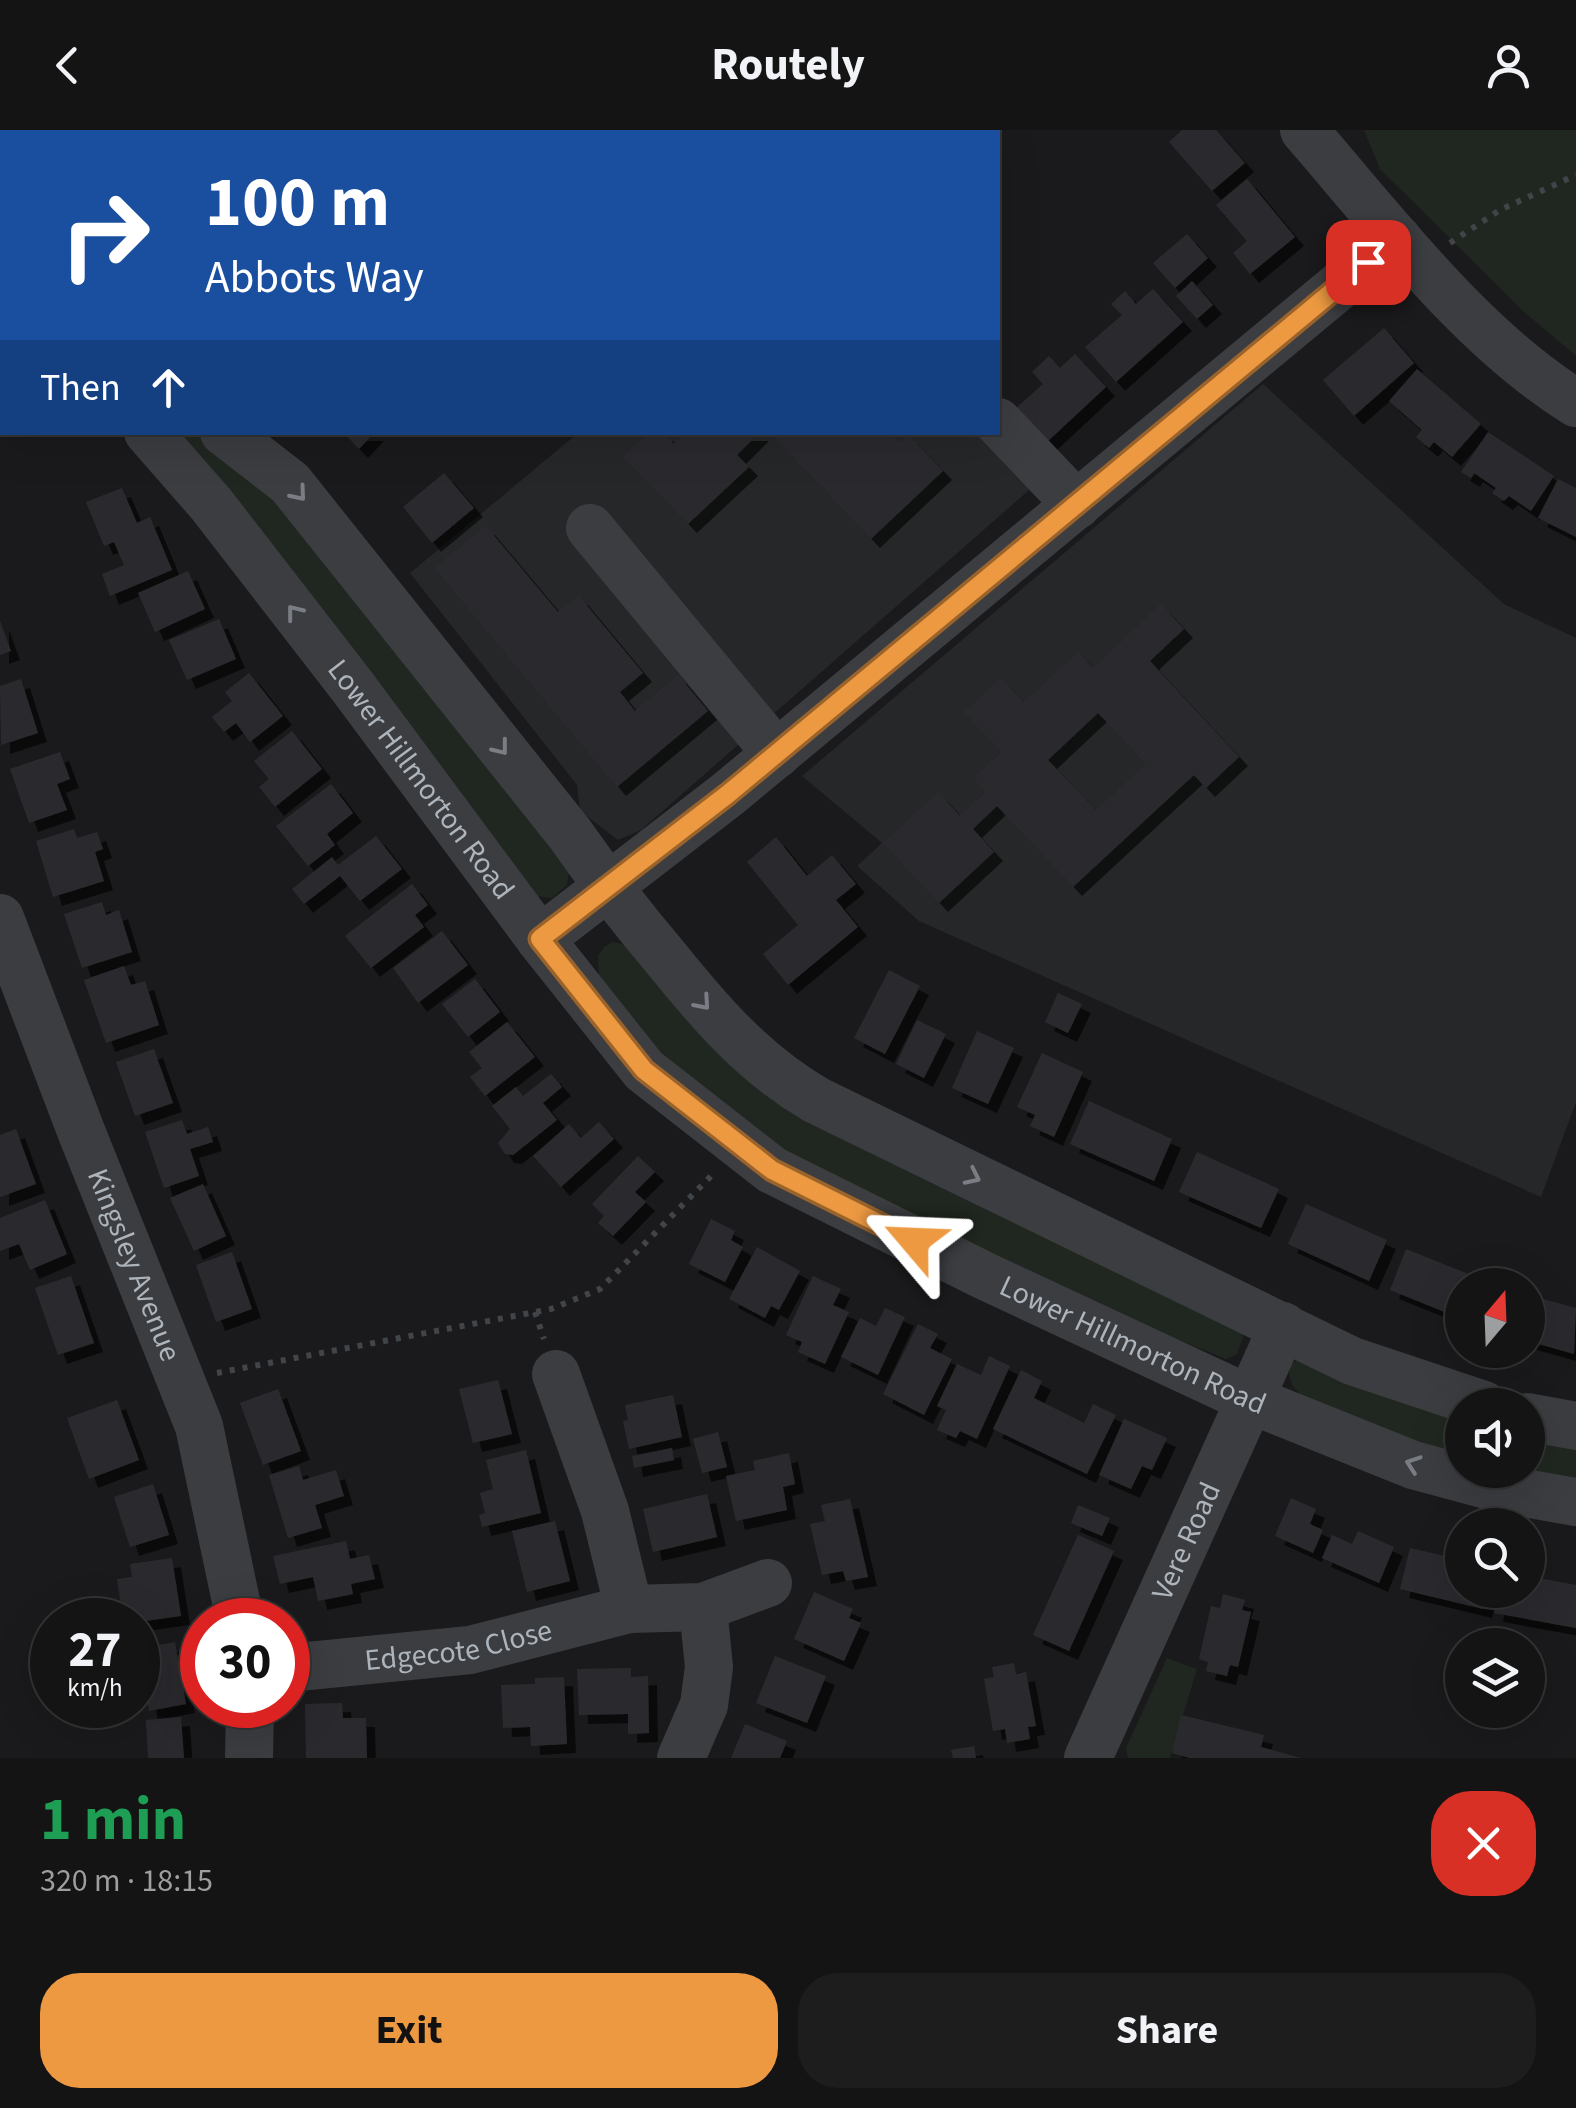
<!DOCTYPE html>
<html lang="en">
<head>
<meta charset="utf-8">
<style>
  :root { --surface:#141415; --page:#1d1d1e; --text:#f1f3f6; --muted:#9d9ea0; --line:#333334; --accent:#ec9942 }
  body { margin:0; font-family:"Source Sans 3",sans-serif; background:var(--page); color:var(--text); height:100vh; display:flex; flex-direction:column; font-size:38px; white-space:nowrap }
  * { box-sizing:border-box; margin:0 }
  p { font-size:32px; color:var(--muted) }
  .icon { flex:none; width:55px; height:55px; fill:none; stroke:currentColor; stroke-width:2; stroke-linecap:round; stroke-linejoin:round }
  .map { position:relative; height:1628px; overflow:hidden }
  .panel { display:flex; flex-direction:column; background:var(--surface); flex:1 }
  .panel>* { flex:none }
  .top-card { position:absolute; left:0px; top:0px; width:1000px; height:305px; box-shadow:0 10px 40px #0002,0 0 0 2px var(--line); background:#1a4fa0; color:#fff; overflow:hidden }
  .needle { width:65px; rotate:19deg }
  .controls { position:absolute; left:1445px; top:1138px; display:grid; gap:20px }
  .controls a { display:grid; place-items:center; width:100px; height:100px; border-radius:50%; background:var(--surface); box-shadow:0 10px 40px #0002,0 0 0 2px var(--line); font-size:50px }
  .speed { position:absolute; left:30px; top:1468px; display:flex; gap:20px; font-size:50px; font-weight:700; text-align:center }
  .speed>* { display:grid; place-content:center; width:130px; height:130px; border-radius:50%; background:var(--surface); box-shadow:0 10px 40px #0002,0 0 0 2px var(--line); line-height:1 }
  .speed small { font-size:25px; font-weight:400 }
  .speed .limit { border:15px solid #d22; background:#fff; color:#111 }
  .pin { position:absolute; display:grid; place-items:center; width:85px; height:85px; color:#fff; margin:-42px; border-radius:20px; box-shadow:0 5px 15px #0006 }
  .me { position:absolute; width:110px; margin:-55px; rotate:296deg; stroke-linejoin:round; filter:drop-shadow(0 0 8px #0008) }
  .turn { display:flex; align-items:center; gap:35px; height:210px; padding:0 40px; font-size:45px }
  .turn .icon { width:130px; height:130px; stroke-width:2.5 }
  .turn b { display:block; font-size:70px; line-height:85px }
  .then { display:flex; align-items:center; height:95px; padding:0 40px; background:#0003; gap:20px; font-size:38px }
  .round { display:grid; place-items:center; flex:none; width:105px; height:105px; border-radius:40px; background:var(--page) }
  .headline { display:flex; align-items:center; justify-content:space-between; height:170px; padding:0 40px }
  h1 { font-size:60px; font-weight:700; line-height:75px; color:#1e9e55 }
  .button { display:flex; gap:20px; margin-top:auto; padding:20px 40px }
  .button a { flex:1; height:115px; border-radius:40px; background:var(--accent); color:#111; font-size:40px; font-weight:700; line-height:115px; text-align:center }
  .button a+a { background:var(--page); color:var(--text) }
  header { display:flex; justify-content:space-between; align-items:center; height:130px; padding:0 40px; background:var(--surface); font-size:45px; font-weight:700 }
  .map>svg:first-child { display:block }
  .built { fill:#262729 }
  .green { fill:#202720 }
  .building { fill:#2a2b2d; fill-rule:evenodd; filter:url(#shadow) }
  .lines { fill:none; stroke-linecap:round; stroke-linejoin:round }
  .path { stroke:#414448; stroke-width:6; stroke-dasharray:5 8; stroke-linecap:butt }
  .minor { stroke:#3b3d41; stroke-width:48 }
  .oneway { stroke:#7a7e84 }
  .route-casing { stroke:#99632b; stroke-width:25 }
  .route { stroke:#ec9942; stroke-width:18 }
  .labels { text-anchor:middle; dominant-baseline:central; stroke-width:10; stroke-linejoin:round; paint-order:stroke }
  .street-label { font-size:30px; fill:#adb4bb; stroke:#151517 }
</style>
</head>
<body>
<header><svg class="icon" aria-label="back" viewBox="0 0 24 24"><path d="M15 5l-7 7 7 7"/></svg>Routely<svg class="icon" aria-label="person" viewBox="0 0 24 24"><circle cx="12" cy="8" r="4"/><path d="M4 21q1-7 8-7t8 7"/></svg></header>
<div class="map">
<svg width="1576" height="1628" viewBox="0 0 1576 1628">
  <defs>
    <filter id="shadow"><feDropShadow dx="9" dy="9" stdDeviation="0" flood-color="#0009"/></filter>
  </defs>
  <rect width="100%" height="100%" fill="#1a1a1c"/>
  <g class="built">
    <path d="M 1263,254 L 1504,474 L 1576,508 L 1576,972 L 1541,1067 L 919,791 L 857,736 L 882,713 L 802,646 Z"/>
    <path d="M 998,302 L 1044,347 L 641,700 L 618,710 L 580,681 L 577,655 L 410,443 L 578,303 Z"/>
  </g>
  <g class="green">
    <path d="M 1364,0 L 1576,0 L 1576,226 L 1522,180 L 1380,39 Z"/>
    <path d="M 172,303 L 197,303 L 222,318 L 297,386 L 570,735 L 567,755 L 552,768 L 529,765 Z"/>
    <path d="M 613,812 L 631,816 L 693,890 L 1241,1190 L 1243,1207 L 1237,1224 L 1226,1229 L 1169,1206 L 810,1040 L 664,927 L 599,850 L 598,826 L 604,817 Z"/>
    <path d="M 1299,1228 L 1462,1285 L 1462,1328 L 1305,1270 L 1292,1255 L 1288,1238 Z"/>
    <path d="M 1528,1305 L 1576,1315 L 1576,1356 L 1528,1340 Z"/>
    <path d="M 1167,1528 L 1197,1539 L 1170,1628 L 1128,1628 L 1126,1618 Z"/>
  </g>
  <g class="building">
    <path d="M 1182,0 L 1216,0 L 1245,33 L 1212,61 L 1169,12 Z"/>
    <path d="M 1247,49 L 1295,107 L 1250,144 L 1233,123 L 1247,111 L 1216,75 Z"/>
    <path d="M 1187,104 L 1208,128 L 1175,158 L 1153,133 Z"/>
    <path d="M 1192,151 L 1213,175 L 1197,189 L 1176,166 Z"/>
    <path d="M 1153,159 L 1183,192 L 1116,252 L 1085,217 L 1122,185 L 1111,174 L 1125,161 L 1136,174 Z"/>
    <path d="M 1384,198 L 1414,233 L 1354,286 L 1323,250 Z"/>
    <path d="M 1075,224 L 1106,257 L 1047,312 L 1016,278 L 1043,254 L 1032,242 L 1049,226 L 1060,238 Z"/>
    <path d="M 1417,239 L 1481,294 L 1452,327 L 1434,312 L 1429,318 L 1416,307 L 1422,300 L 1389,271 Z"/>
    <path d="M 343,302 L 375,302 L 359,319 Z"/>
    <path d="M 649,302 L 664,302 L 674,314 L 686,302 L 760,302 L 737,325 L 749,337 L 688,394 L 623,327 Z"/>
    <path d="M 770,302 L 890,302 L 899,312 L 908,304 L 943,341 L 871,409 Z"/>
    <path d="M 1488,302 L 1554,346 L 1531,381 L 1509,366 L 1504,371 L 1492,363 L 1496,358 L 1474,343 L 1471,348 L 1461,342 Z"/>
    <path d="M 444,343 L 474,378 L 432,413 L 403,377 Z"/>
    <path d="M 1558,349 L 1576,358 L 1576,407 L 1538,388 Z"/>
    <path d="M 122,358 L 137,393 L 150,387 L 172,440 L 110,466 L 102,444 L 124,435 L 114,412 L 104,416 L 86,372 Z"/>
    <path d="M 486,396 L 558,482 L 579,466 L 643,543 L 620,562 L 635,581 L 678,545 L 708,581 L 617,657 L 435,438 Z"/>
    <path d="M 188,441 L 205,479 L 155,502 L 138,463 Z"/>
    <path d="M 1161,474 L 1184,499 L 1150,531 L 1239,627 L 1206,658 L 1194,645 L 1073,757 L 997,676 L 973,699 L 994,722 L 939,773 L 883,713 L 938,662 L 960,686 L 986,662 L 974,648 L 1002,622 L 964,582 L 1001,548 L 1024,572 L 1078,522 L 1093,538 ZM 1098,583 L 1146,634 L 1096,680 L 1048,630 Z"/>
    <path d="M 219,489 L 236,529 L 187,550 L 169,510 Z"/>
    <path d="M 0,491 L 11,521 L 0,525 Z"/>
    <path d="M 249,543 L 283,586 L 250,612 L 236,593 L 224,602 L 212,587 L 232,571 L 225,562 Z"/>
    <path d="M 21,549 L 38,603 L 1,615 L 0,556 Z"/>
    <path d="M 292,601 L 322,639 L 275,677 L 259,657 L 269,649 L 254,631 Z"/>
    <path d="M 60,622 L 70,649 L 57,654 L 67,680 L 29,693 L 10,639 Z"/>
    <path d="M 331,654 L 353,683 L 327,704 L 335,715 L 308,736 L 276,696 Z"/>
    <path d="M 74,699 L 77,708 L 97,702 L 103,719 L 95,722 L 104,751 L 53,767 L 36,711 Z"/>
    <path d="M 376,706 L 402,739 L 360,771 L 340,746 L 304,774 L 292,759 L 332,727 L 338,735 Z"/>
    <path d="M 776,707 L 807,746 L 832,725 L 856,754 L 836,770 L 858,797 L 788,855 L 763,824 L 798,795 L 747,732 Z"/>
    <path d="M 412,754 L 428,775 L 415,785 L 424,797 L 371,838 L 345,806 Z"/>
    <path d="M 102,772 L 106,785 L 119,780 L 132,822 L 82,838 L 64,784 Z"/>
    <path d="M 442,801 L 468,835 L 418,873 L 393,838 Z"/>
    <path d="M 124,836 L 131,855 L 145,851 L 159,895 L 106,913 L 84,850 Z"/>
    <path d="M 889,840 L 920,856 L 885,924 L 854,908 Z"/>
    <path d="M 475,849 L 500,882 L 468,907 L 442,874 Z"/>
    <path d="M 1058,863 L 1082,874 L 1068,903 L 1045,892 Z"/>
    <path d="M 917,890 L 946,904 L 924,948 L 896,934 Z"/>
    <path d="M 507,892 L 535,927 L 485,966 L 470,947 L 482,938 L 469,922 Z"/>
    <path d="M 977,901 L 1014,918 L 988,974 L 952,958 Z"/>
    <path d="M 154,919 L 173,973 L 135,986 L 116,932 Z"/>
    <path d="M 1042,923 L 1083,942 L 1054,1007 L 1030,996 L 1035,985 L 1017,977 Z"/>
    <path d="M 551,944 L 562,957 L 543,973 L 557,990 L 513,1025 L 505,1024 L 498,1013 L 510,999 L 492,976 L 516,957 L 523,966 Z"/>
    <path d="M 1089,971 L 1172,1009 L 1154,1051 L 1070,1014 Z"/>
    <path d="M 182,990 L 187,1004 L 208,997 L 213,1012 L 190,1019 L 199,1046 L 164,1058 L 145,1002 Z"/>
    <path d="M 599,992 L 614,1009 L 561,1057 L 533,1026 L 569,994 L 581,1008 Z"/>
    <path d="M 16,999 L 36,1054 L 0,1067 L 0,1005 Z"/>
    <path d="M 1197,1022 L 1279,1059 L 1261,1098 L 1179,1062 Z"/>
    <path d="M 638,1026 L 655,1042 L 635,1062 L 646,1072 L 613,1106 L 598,1093 L 604,1086 L 592,1074 Z"/>
    <path d="M 203,1054 L 226,1106 L 194,1121 L 170,1068 Z"/>
    <path d="M 45,1070 L 67,1124 L 30,1140 L 19,1114 L 0,1121 L 0,1088 Z"/>
    <path d="M 1306,1074 L 1387,1110 L 1369,1151 L 1288,1114 Z"/>
    <path d="M 711,1089 L 735,1101 L 731,1110 L 743,1117 L 725,1152 L 689,1134 Z"/>
    <path d="M 757,1117 L 800,1141 L 779,1180 L 771,1176 L 765,1188 L 729,1169 Z"/>
    <path d="M 1406,1119 L 1496,1155 L 1462,1155 L 1462,1189 L 1390,1160 Z"/>
    <path d="M 232,1122 L 252,1179 L 216,1192 L 196,1135 Z"/>
    <path d="M 71,1146 L 94,1213 L 58,1225 L 35,1158 Z"/>
    <path d="M 813,1146 L 841,1159 L 833,1175 L 849,1182 L 825,1234 L 798,1222 L 802,1212 L 786,1205 Z"/>
    <path d="M 1528,1165 L 1576,1178 L 1574,1224 L 1528,1211 Z"/>
    <path d="M 885,1178 L 905,1187 L 878,1245 L 841,1227 L 860,1188 L 876,1196 Z"/>
    <path d="M 918,1194 L 938,1204 L 930,1218 L 952,1229 L 924,1285 L 883,1264 Z"/>
    <path d="M 989,1226 L 1010,1236 L 977,1309 L 960,1301 L 956,1308 L 937,1300 L 946,1280 L 937,1276 L 957,1234 L 981,1245 Z"/>
    <path d="M 1021,1240 L 1042,1251 L 1034,1268 L 1084,1293 L 1093,1274 L 1116,1285 L 1087,1344 L 993,1299 Z"/>
    <path d="M 498,1250 L 512,1304 L 473,1313 L 459,1259 Z"/>
    <path d="M 278,1259 L 301,1321 L 263,1335 L 240,1273 Z"/>
    <path d="M 673,1265 L 682,1307 L 629,1319 L 623,1291 L 628,1290 L 625,1275 Z"/>
    <path d="M 117,1270 L 139,1330 L 89,1349 L 67,1288 Z"/>
    <path d="M 1124,1289 L 1167,1308 L 1152,1340 L 1142,1336 L 1131,1359 L 1099,1345 Z"/>
    <path d="M 718,1302 L 727,1337 L 702,1343 L 693,1309 Z"/>
    <path d="M 672,1318 L 674,1330 L 634,1338 L 632,1326 Z"/>
    <path d="M 526,1320 L 541,1383 L 482,1397 L 479,1385 L 485,1383 L 480,1363 L 493,1359 L 486,1330 Z"/>
    <path d="M 789,1323 L 795,1354 L 783,1357 L 787,1380 L 736,1391 L 726,1346 L 755,1340 L 753,1331 Z"/>
    <path d="M 299,1336 L 303,1350 L 336,1340 L 344,1366 L 315,1375 L 322,1398 L 288,1408 L 269,1345 Z"/>
    <path d="M 153,1354 L 169,1405 L 130,1417 L 114,1367 Z"/>
    <path d="M 707,1364 L 717,1407 L 653,1422 L 643,1379 Z"/>
    <path d="M 1291,1368 L 1316,1379 L 1310,1394 L 1323,1400 L 1313,1423 L 1275,1406 Z"/>
    <path d="M 850,1369 L 868,1447 L 846,1451 L 843,1441 L 822,1445 L 810,1394 L 825,1391 L 821,1375 Z"/>
    <path d="M 1078,1375 L 1110,1388 L 1102,1406 L 1071,1393 Z"/>
    <path d="M 555,1391 L 570,1451 L 527,1462 L 512,1401 Z"/>
    <path d="M 1358,1401 L 1394,1417 L 1379,1453 L 1322,1428 L 1332,1405 L 1352,1414 Z"/>
    <path d="M 1078,1405 L 1114,1421 L 1069,1521 L 1033,1505 Z"/>
    <path d="M 346,1411 L 350,1429 L 369,1425 L 375,1449 L 351,1454 L 353,1464 L 318,1471 L 313,1447 L 280,1454 L 273,1426 Z"/>
    <path d="M 1410,1418 L 1462,1430 L 1462,1460 L 1488,1460 L 1483,1479 L 1400,1459 Z"/>
    <path d="M 172,1428 L 181,1486 L 138,1492 L 123,1490 L 117,1449 L 132,1447 L 130,1434 Z"/>
    <path d="M 1528,1446 L 1576,1455 L 1576,1498 L 1494,1483 L 1498,1460 L 1528,1460 Z"/>
    <path d="M 814,1462 L 853,1479 L 849,1488 L 861,1493 L 844,1531 L 794,1509 Z"/>
    <path d="M 1223,1464 L 1245,1470 L 1242,1480 L 1251,1482 L 1238,1537 L 1230,1535 L 1227,1546 L 1206,1541 L 1208,1532 L 1199,1529 L 1211,1476 L 1220,1478 Z"/>
    <path d="M 175,1512 L 186,1574 L 149,1581 L 138,1519 Z"/>
    <path d="M 775,1526 L 826,1546 L 807,1593 L 756,1573 Z"/>
    <path d="M 1014,1533 L 1016,1544 L 1026,1542 L 1036,1596 L 1028,1597 L 1030,1609 L 1007,1613 L 1005,1599 L 993,1601 L 984,1549 L 994,1547 L 992,1537 Z"/>
    <path d="M 631,1538 L 631,1547 L 648,1546 L 649,1603 L 628,1604 L 628,1584 L 579,1585 L 577,1539 Z"/>
    <path d="M 564,1547 L 567,1614 L 531,1616 L 530,1597 L 503,1598 L 501,1555 L 535,1554 L 535,1548 Z"/>
    <path d="M 342,1573 L 343,1588 L 366,1588 L 367,1628 L 306,1628 L 305,1574 Z"/>
    <path d="M 1181,1585 L 1264,1605 L 1261,1617 L 1301,1628 L 1190,1628 L 1172,1623 Z"/>
    <path d="M 181,1587 L 184,1628 L 148,1628 L 146,1590 Z"/>
    <path d="M 745,1594 L 787,1611 L 780,1628 L 731,1628 Z"/>
    <path d="M 974,1616 L 976,1628 L 953,1628 L 951,1620 Z"/>
  </g>
  <g class="lines">
    <g class="path">
      <path d="M 1450,113 L 1500,80 L 1576,45"/>
      <path d="M 535,1182 L 544,1209"/>
      <path d="M 217,1243 L 551,1179 L 600,1159 L 716,1041"/>
    </g>
    <g class="minor">
      <path d="M 501,0 L 503,2"/>
      <path d="M 1304,0 C 1384,92 1472,209 1576,273"/>
      <path d="M 101,2 L 102,0"/>
      <path d="M 634,2 L 637,0"/>
      <path d="M 0,199 L 2,200"/>
      <path d="M 998,292 L 1077,375"/>
      <path id="s1" d="M 148,302 L 211,374 L 352,556 L 540,809 L 644,940 L 772,1040 L 985,1146 L 1251,1270 L 1413,1335 L 1502,1359 L 1576,1372"/>
      <path d="M 224,302 L 290,353 L 570,704 C 600,747 631,787 665,827 C 710,883 753,933 816,970 L 1352,1231 L 1484,1275"/>
      <path d="M 590,398 L 777,624"/>
      <path id="s2" d="M 0,788 L 81,1001 L 199,1296 L 240,1490"/>
      <path d="M 540,809 L 728,664 L 1397,108"/>
      <path d="M 556,1244 L 605,1381 L 629,1479"/>
      <path d="M 1528,1287 L 1576,1296"/>
      <path id="s3" d="M 288,1538 L 470,1520 L 629,1479 L 703,1477 L 768,1453"/>
      <path d="M 249,1628 L 250,1575"/>
      <path d="M 681,1628 L 704,1575 L 709,1537 L 703,1477"/>
      <path id="s4" d="M 1088,1628 L 1283,1196"/>
    </g>
  </g>
  <defs><path id="oneway-chevron" d="M-2-3.5L2.5 0L-2 3.5" fill="none" stroke-width="1.6" stroke-linecap="round" stroke-linejoin="round" transform="scale(2.5)"/></defs>
  <g class="oneway">
    <use href="#oneway-chevron" transform="translate(299 364) rotate(50)"/>
    <use href="#oneway-chevron" transform="translate(294 482) rotate(-128)"/>
    <use href="#oneway-chevron" transform="translate(501 618) rotate(52)"/>
    <use href="#oneway-chevron" transform="translate(703 873) rotate(49)"/>
    <use href="#oneway-chevron" transform="translate(973 1047) rotate(26)"/>
    <use href="#oneway-chevron" transform="translate(1413 1334) rotate(-161)"/>
  </g>
  <g class="lines">
    <defs>
      <path id="route" d="M 914,1111 L 772,1040 L 644,940 L 540,809 L 728,664 L 1368,132"/>
    </defs>
    <use href="#route" class="route-casing"/>
    <use href="#route" class="route"/>
  </g>
  <g class="labels">
    <g class="street-label">
      <text stroke="none"><textPath href="#s1" startOffset="442">Lower Hillmorton Road</textPath></text>
      <text stroke="none"><textPath href="#s2" startOffset="372">Kingsley Avenue</textPath></text>
      <text stroke="none"><textPath href="#s1" startOffset="1372">Lower Hillmorton Road</textPath></text>
      <text stroke="none"><textPath href="#s4" startOffset="238">Vere Road</textPath></text>
      <text stroke="none"><textPath href="#s3" startOffset="172">Edgecote Close</textPath></text>
    </g>
  </g>
</svg>
<div class="controls">
<a><svg class="needle" viewBox="-14 -14 28 28"><path d="M0-13l5 13h-10z" fill="#e53935"/><path d="M0 13l5-13h-10z" fill="#9d9ea0"/></svg></a>
<a><svg class="icon" aria-label="sound" viewBox="0 0 24 24"><path d="M4 9h4l5-4v14l-5-4H4zM17 9q2 3 0 6"/></svg></a>
<a><svg class="icon" aria-label="search" viewBox="0 0 24 24"><circle cx="10" cy="10" r="6"/><path d="M15 15l6 6"/></svg></a>
<a><svg class="icon" aria-label="layers" viewBox="0 0 24 24"><path d="M12 4l9 5-9 5-9-5zM3 14l9 5 9-5"/></svg></a>
</div>
<div class="speed"><div>27<small>km/h</small></div><div class="limit">30</div></div>
<div class="pin" style="left:1368px;top:132px;background:#d93025"><svg class="icon" aria-label="arrive" viewBox="0 0 24 24"><path d="M6 21V4h12l-3 4 3 4H6"/></svg></div>
<svg class="me" style="left:914px;top:1111px" viewBox="-20 -20 40 40"><path d="M0-17L14 15 0 8-14 15z" fill="#ec9942" stroke="#fff" stroke-width="4"/></svg>
<div class="top-card">
<div class="turn"><svg class="icon" aria-label="right" viewBox="0 0 24 24"><path d="M7 20v-9h11M14 6l5 5-5 5"/></svg><div><b>100 m</b>Abbots Way</div></div>
<div class="then">Then<svg class="icon" aria-label="ahead" viewBox="0 0 24 24"><path d="M12 20V5M6 11l6-6 6 6"/></svg></div>
</div>
</div>
<section class="panel">
<div class="headline"><div><h1>1 min</h1><p>320 m · 18:15</p></div><a class="round" style="background:#d93025;color:#fff"><svg class="icon" aria-label="close" viewBox="0 0 24 24"><path d="M6 6l12 12M18 6L6 18"/></svg></a></div>
<div class="button"><a>Exit</a><a>Share</a></div>
</section>
</body>
</html>
